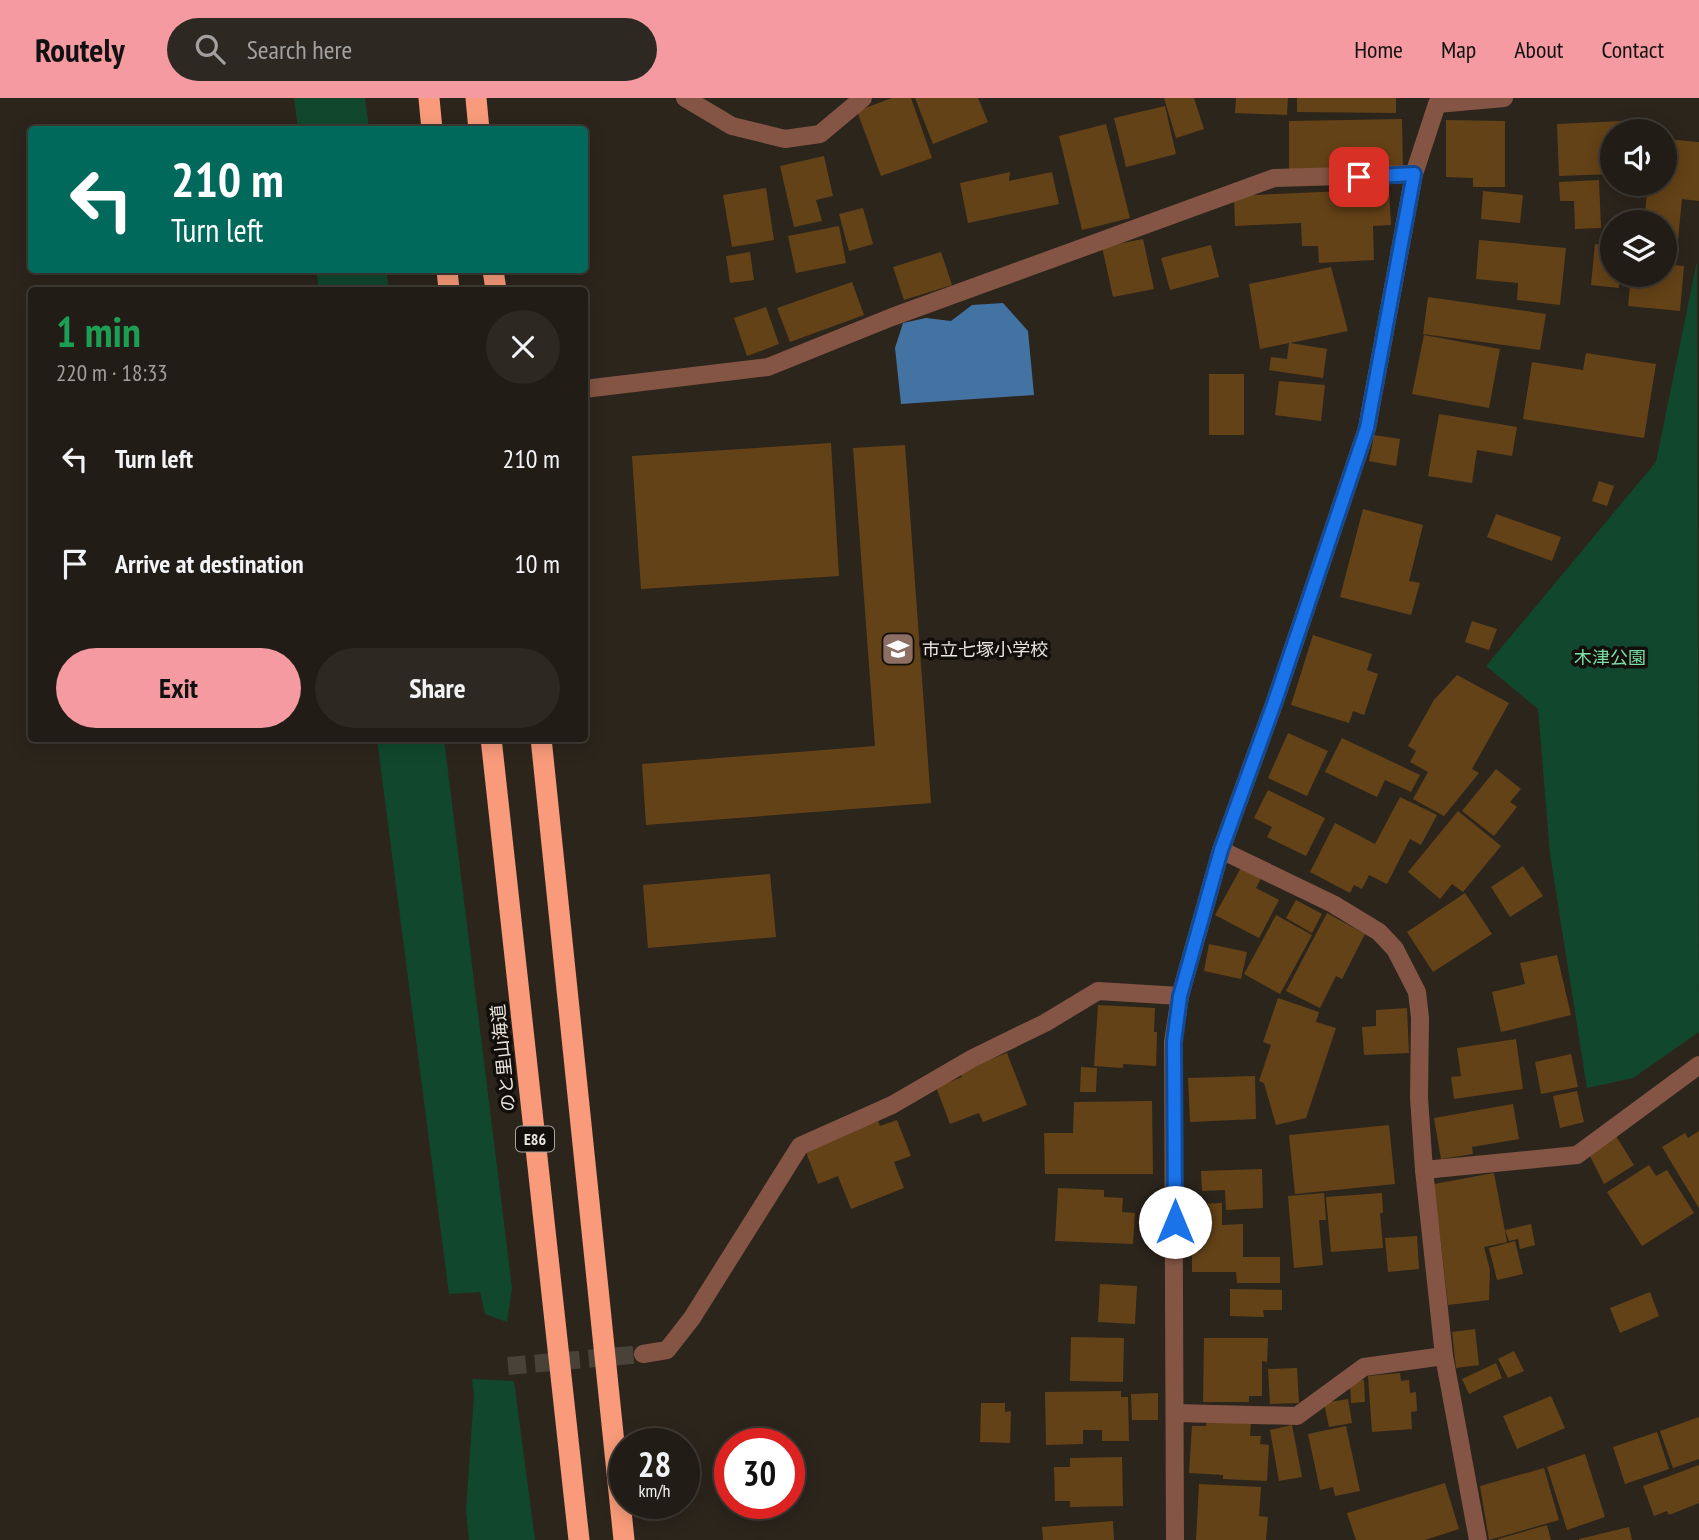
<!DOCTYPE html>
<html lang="en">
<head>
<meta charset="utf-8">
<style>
  :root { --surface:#211c15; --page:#2d2922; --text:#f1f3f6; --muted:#a2a1a0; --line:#3e3a34; --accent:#f49aa0 }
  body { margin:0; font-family:"PT Sans Narrow","Noto Sans JP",sans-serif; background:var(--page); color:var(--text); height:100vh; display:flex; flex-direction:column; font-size:26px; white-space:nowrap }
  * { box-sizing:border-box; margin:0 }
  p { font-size:23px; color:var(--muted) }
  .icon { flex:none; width:38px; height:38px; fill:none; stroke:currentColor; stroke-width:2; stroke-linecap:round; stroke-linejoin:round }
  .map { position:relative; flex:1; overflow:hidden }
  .drawer { position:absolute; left:28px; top:189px; width:560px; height:455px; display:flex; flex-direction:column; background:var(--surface); border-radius:7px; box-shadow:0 4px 18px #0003,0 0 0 2px var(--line) }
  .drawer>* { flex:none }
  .hud { position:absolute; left:28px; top:28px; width:560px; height:147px; border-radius:7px; box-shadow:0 4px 18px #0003,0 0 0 2px var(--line); background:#00695c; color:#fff; overflow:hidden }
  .fabs { position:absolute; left:1600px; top:21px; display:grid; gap:14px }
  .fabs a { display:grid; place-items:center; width:77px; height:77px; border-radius:50%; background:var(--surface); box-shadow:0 4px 18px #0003,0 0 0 2px var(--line); font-size:35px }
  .speed { position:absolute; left:609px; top:1330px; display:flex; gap:14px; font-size:35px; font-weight:700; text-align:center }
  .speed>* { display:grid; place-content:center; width:91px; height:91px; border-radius:50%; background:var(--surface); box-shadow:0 4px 18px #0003,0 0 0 2px var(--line); line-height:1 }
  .speed small { font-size:18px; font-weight:400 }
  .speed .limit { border:10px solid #d22; background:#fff; color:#111 }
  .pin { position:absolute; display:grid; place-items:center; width:60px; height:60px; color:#fff; margin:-30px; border-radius:14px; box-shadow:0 4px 10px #0006 }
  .me { position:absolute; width:77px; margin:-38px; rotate:0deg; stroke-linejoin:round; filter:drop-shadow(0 0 5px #0008) }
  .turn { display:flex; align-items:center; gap:24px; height:147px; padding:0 28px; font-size:32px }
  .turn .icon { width:91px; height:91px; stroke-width:2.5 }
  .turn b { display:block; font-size:49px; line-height:60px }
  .round { display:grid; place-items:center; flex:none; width:74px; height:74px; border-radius:37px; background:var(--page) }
  .head { display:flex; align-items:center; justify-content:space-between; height:119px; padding:0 28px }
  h1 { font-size:42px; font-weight:700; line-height:52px; color:#1e9e55 }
  .primary-button { display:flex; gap:14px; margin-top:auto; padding:14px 28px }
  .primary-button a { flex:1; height:80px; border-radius:42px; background:var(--accent); color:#111; font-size:28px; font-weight:700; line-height:80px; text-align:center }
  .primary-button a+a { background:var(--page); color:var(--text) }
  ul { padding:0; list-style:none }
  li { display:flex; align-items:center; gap:21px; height:105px; padding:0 28px }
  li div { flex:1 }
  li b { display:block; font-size:26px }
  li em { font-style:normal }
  header { display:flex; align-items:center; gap:42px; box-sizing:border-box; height:98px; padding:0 35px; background:var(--accent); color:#111 }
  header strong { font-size:33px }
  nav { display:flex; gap:38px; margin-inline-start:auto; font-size:24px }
  .search { width:490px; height:63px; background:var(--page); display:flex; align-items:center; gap:18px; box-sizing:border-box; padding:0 24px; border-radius:38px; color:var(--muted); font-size:26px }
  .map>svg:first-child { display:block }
  .green { fill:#11482d }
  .water { fill:#4273a3 }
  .building { fill:#644217 }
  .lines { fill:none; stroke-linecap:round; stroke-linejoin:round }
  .minor-tunnel { stroke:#484239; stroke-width:18; stroke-dasharray:18 9; stroke-linecap:butt }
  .minor { stroke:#845544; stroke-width:18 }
  .motorway { stroke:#f99b7a; stroke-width:21 }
  .route-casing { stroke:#114b97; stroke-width:18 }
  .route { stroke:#1a73e8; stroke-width:12 }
  .labels { text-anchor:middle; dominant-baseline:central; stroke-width:7; stroke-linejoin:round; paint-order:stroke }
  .shield { fill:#120f0b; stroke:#a9a59f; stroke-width:2 }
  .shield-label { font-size:16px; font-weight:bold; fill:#eae5df }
  .poi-label { font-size:18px; fill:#eae5df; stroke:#120f0b; text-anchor:start }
  .park-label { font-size:18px; fill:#7bdea6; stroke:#120f0b }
  .street-label { font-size:18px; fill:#eae5df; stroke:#120f0b }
</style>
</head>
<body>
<header>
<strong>Routely</strong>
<div class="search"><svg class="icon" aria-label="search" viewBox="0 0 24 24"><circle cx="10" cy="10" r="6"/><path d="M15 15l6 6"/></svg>Search here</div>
<nav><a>Home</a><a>Map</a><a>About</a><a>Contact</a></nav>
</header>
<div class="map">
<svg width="1699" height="1442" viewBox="0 0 1699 1442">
  <rect width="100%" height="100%" fill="#2c251c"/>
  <g class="green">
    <path d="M 294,0 L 365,0 L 369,31 L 298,31 Z"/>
    <path d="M 1697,163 L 1699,934 L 1633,980 L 1587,990 L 1550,756 L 1538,611 L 1486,568 L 1656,364 Z"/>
    <path d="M 316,172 L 386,172 L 389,192 L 319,192 Z"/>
    <path d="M 377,641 L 444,641 L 512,1190 L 507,1224 L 485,1216 L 480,1194 L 449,1196 Z"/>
    <path d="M 472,1281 L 514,1283 L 535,1442 L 469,1442 L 466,1412 L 474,1297 Z"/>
  </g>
  <path class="water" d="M 1003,205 L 1028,233 L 1034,297 L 901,306 L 895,250 L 903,225 L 926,220 L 951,223 L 972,207 Z"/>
  <g class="building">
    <path d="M 892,0 L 911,0 L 932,60 L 881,78 L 857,13 Z"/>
    <path d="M 915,0 L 978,0 L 988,24 L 933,46 Z"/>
    <path d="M 1164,0 L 1194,0 L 1204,31 L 1176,40 Z"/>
    <path d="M 1236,0 L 1288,0 L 1287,17 L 1235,15 Z"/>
    <path d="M 1297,0 L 1396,0 L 1396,15 L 1297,14 Z"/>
    <path d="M 1165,8 L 1176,56 L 1126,69 L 1114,20 Z"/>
    <path d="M 1402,21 L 1403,73 L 1289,74 L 1289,23 Z"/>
    <path d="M 1446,22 L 1505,23 L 1505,89 L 1473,89 L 1473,80 L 1446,79 Z"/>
    <path d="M 1622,23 L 1622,33 L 1612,33 L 1612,76 L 1559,78 L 1557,26 Z"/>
    <path d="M 1106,26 L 1130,120 L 1082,132 L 1059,38 Z"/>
    <path d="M 1664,41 L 1699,44 L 1699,103 L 1682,101 L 1678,142 L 1664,141 L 1664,124 L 1644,124 L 1648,86 L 1664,86 Z"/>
    <path d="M 824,58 L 833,98 L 816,102 L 822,123 L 794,129 L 780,68 Z"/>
    <path d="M 1010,74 L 1009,83 L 1052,74 L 1059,106 L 968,125 L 960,85 Z"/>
    <path d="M 1599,82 L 1601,130 L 1575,131 L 1574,103 L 1560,103 L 1559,84 Z"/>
    <path d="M 766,90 L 774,142 L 732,149 L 723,97 Z"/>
    <path d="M 1389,91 L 1391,127 L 1373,128 L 1374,162 L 1319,165 L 1318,148 L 1302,148 L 1301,125 L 1235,128 L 1234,98 Z"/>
    <path d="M 1483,93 L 1523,97 L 1520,125 L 1481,121 Z"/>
    <path d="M 863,110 L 873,146 L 849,153 L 839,116 Z"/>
    <path d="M 839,128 L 846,165 L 796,175 L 788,138 Z"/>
    <path d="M 1143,141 L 1154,191 L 1113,199 L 1102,149 Z"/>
    <path d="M 1479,142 L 1566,150 L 1560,207 L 1517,202 L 1518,185 L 1476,181 Z"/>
    <path d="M 1595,146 L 1612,148 L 1612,177 L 1620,177 L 1619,190 L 1591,187 Z"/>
    <path d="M 1211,147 L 1219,179 L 1170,192 L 1161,160 Z"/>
    <path d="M 750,154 L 754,182 L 730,185 L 726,158 Z"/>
    <path d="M 941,154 L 952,187 L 904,202 L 893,169 Z"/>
    <path d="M 1664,166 L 1684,168 L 1680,213 L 1628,208 L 1631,177 L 1664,177 Z"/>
    <path d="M 1331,169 L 1348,233 L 1290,245 L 1327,251 L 1323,280 L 1269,272 L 1271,259 L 1287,261 L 1289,245 L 1260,251 L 1249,186 Z"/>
    <path d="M 852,184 L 864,217 L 790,244 L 777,210 Z"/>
    <path d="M 1428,199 L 1546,216 L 1540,252 L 1423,236 Z"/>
    <path d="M 766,209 L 779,246 L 747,258 L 734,220 Z"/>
    <path d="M 1424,237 L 1500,251 L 1489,310 L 1412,296 Z"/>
    <path d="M 1586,255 L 1656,266 L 1644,340 L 1523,321 L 1532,264 L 1583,272 Z"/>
    <rect x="1209" y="276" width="35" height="61"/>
    <path d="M 1279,283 L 1325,287 L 1321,323 L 1275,317 Z"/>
    <path d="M 1439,316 L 1517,329 L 1512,358 L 1477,352 L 1472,385 L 1428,378 Z"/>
    <path d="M 1374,337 L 1400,341 L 1396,368 L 1369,363 Z"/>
    <path d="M 831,345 L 839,478 L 641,491 L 632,358 Z"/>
    <path d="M 905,347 L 931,705 L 646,727 L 642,666 L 875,648 L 853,350 Z"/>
    <path d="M 1599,383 L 1614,388 L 1607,408 L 1592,403 Z"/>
    <path d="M 1363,411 L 1423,427 L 1409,483 L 1420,485 L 1411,517 L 1340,499 Z"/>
    <path d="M 1496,416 L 1561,439 L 1552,463 L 1487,439 Z"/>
    <path d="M 1472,523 L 1497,531 L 1489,552 L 1465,544 Z"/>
    <path d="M 1313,537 L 1372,556 L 1367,572 L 1378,576 L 1364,617 L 1353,613 L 1349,625 L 1291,607 Z"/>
    <path d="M 1457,577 L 1509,605 L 1472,671 L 1479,675 L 1444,718 L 1413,701 L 1428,674 L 1410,664 L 1416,653 L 1408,648 L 1434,602 Z"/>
    <path d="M 1288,635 L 1328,653 L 1307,698 L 1268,680 Z"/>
    <path d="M 1342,640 L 1420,677 L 1411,694 L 1385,682 L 1377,699 L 1325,674 Z"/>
    <path d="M 1496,671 L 1521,691 L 1510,704 L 1517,709 L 1494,738 L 1462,713 Z"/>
    <path d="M 1268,692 L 1325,720 L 1306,758 L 1267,739 L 1272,729 L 1254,720 Z"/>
    <path d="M 1400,699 L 1437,717 L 1421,747 L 1410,741 L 1387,786 L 1369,777 L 1362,791 L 1354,787 L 1350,795 L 1310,774 L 1335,725 L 1375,746 Z"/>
    <path d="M 1458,713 L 1501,748 L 1463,794 L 1452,786 L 1440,801 L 1408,774 Z"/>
    <path d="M 1243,766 L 1263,777 L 1256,790 L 1279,802 L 1259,840 L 1215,817 Z"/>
    <path d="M 1523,768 L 1543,798 L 1510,819 L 1491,789 Z"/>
    <path d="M 770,776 L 776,839 L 648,850 L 643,787 Z"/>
    <path d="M 1465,795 L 1492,836 L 1433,874 L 1407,834 Z"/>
    <path d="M 1296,802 L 1322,816 L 1312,835 L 1286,820 Z"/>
    <path d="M 1327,815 L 1365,836 L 1342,881 L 1336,878 L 1320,910 L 1286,893 Z"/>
    <path d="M 1276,817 L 1312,837 L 1280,896 L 1244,876 Z"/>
    <path d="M 1209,846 L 1247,854 L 1241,881 L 1204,873 Z"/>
    <path d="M 1557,857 L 1571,917 L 1501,934 L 1492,894 L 1525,886 L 1520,865 Z"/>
    <path d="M 1278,900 L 1319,914 L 1316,924 L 1336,930 L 1306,1020 L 1276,1027 L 1264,985 L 1259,983 L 1271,947 L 1263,944 Z"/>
    <path d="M 1098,907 L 1155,910 L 1154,934 L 1157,934 L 1156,968 L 1123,966 L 1123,970 L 1094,968 Z"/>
    <path d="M 1407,910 L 1409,955 L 1364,957 L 1362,929 L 1376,928 L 1376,912 Z"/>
    <path d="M 1516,941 L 1523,991 L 1454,1001 L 1451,979 L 1461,978 L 1457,950 Z"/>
    <path d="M 1007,955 L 1027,1007 L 983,1024 L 979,1015 L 950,1026 L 936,989 L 962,979 L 960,973 Z"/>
    <path d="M 1571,956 L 1578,989 L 1541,996 L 1535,964 Z"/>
    <path d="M 1081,969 L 1097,970 L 1096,994 L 1080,994 Z"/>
    <path d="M 1255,978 L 1256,1021 L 1190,1024 L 1188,980 Z"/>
    <path d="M 1577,993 L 1584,1024 L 1560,1030 L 1553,998 Z"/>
    <path d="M 1152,1003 L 1153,1076 L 1045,1076 L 1044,1035 L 1073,1035 L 1074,1004 Z"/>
    <path d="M 1513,1006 L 1519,1041 L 1472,1049 L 1473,1056 L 1441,1061 L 1434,1020 Z"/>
    <path d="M 897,1022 L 911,1058 L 894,1064 L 904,1090 L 851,1111 L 838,1078 L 818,1086 L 805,1051 L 878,1023 L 880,1028 Z"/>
    <path d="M 1389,1027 L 1395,1086 L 1295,1096 L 1289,1037 Z"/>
    <path d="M 1699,1033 L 1699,1110 L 1662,1049 L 1685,1035 L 1688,1040 Z"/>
    <path d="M 1616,1038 L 1634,1067 L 1604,1086 L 1590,1058 Z"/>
    <path d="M 1649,1067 L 1656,1078 L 1667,1072 L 1694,1115 L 1642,1148 L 1607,1094 Z"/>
    <path d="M 1262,1071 L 1263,1110 L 1226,1112 L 1225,1092 L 1202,1093 L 1201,1073 Z"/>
    <path d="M 1494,1075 L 1507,1144 L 1484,1149 L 1490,1172 L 1489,1202 L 1448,1207 L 1434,1086 Z"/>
    <path d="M 1058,1090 L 1104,1092 L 1104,1099 L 1123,1100 L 1122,1114 L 1135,1115 L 1133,1146 L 1055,1143 Z"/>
    <path d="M 1324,1095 L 1326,1122 L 1319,1122 L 1323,1167 L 1294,1170 L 1288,1098 Z"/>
    <path d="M 1382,1095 L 1383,1115 L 1380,1115 L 1383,1150 L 1331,1154 L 1326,1099 Z"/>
    <path d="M 1222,1105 L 1222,1127 L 1243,1126 L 1243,1159 L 1280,1159 L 1280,1185 L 1237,1185 L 1236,1174 L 1192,1174 L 1192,1106 Z"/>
    <path d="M 1531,1126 L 1535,1147 L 1520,1151 L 1518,1141 L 1509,1143 L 1505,1132 Z"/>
    <path d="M 1417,1138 L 1419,1171 L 1388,1174 L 1385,1140 Z"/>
    <path d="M 1515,1143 L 1523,1176 L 1497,1182 L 1489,1150 Z"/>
    <path d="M 1100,1186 L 1137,1188 L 1135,1226 L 1098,1224 Z"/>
    <path d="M 1230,1191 L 1282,1192 L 1282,1212 L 1263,1212 L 1264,1219 L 1230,1218 Z"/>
    <path d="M 1650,1194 L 1659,1218 L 1620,1235 L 1610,1210 Z"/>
    <path d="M 1475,1231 L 1479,1267 L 1456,1270 L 1452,1234 Z"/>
    <path d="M 1071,1239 L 1124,1240 L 1123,1284 L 1070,1283 Z"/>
    <path d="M 1204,1240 L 1268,1240 L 1267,1264 L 1262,1263 L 1262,1298 L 1249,1298 L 1249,1304 L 1203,1304 Z"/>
    <path d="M 1514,1253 L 1524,1273 L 1508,1280 L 1498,1261 Z"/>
    <path d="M 1496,1265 L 1502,1280 L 1469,1296 L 1462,1281 Z"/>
    <path d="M 1297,1270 L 1299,1305 L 1270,1306 L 1268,1271 Z"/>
    <path d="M 1400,1275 L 1401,1283 L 1409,1282 L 1410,1295 L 1416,1294 L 1417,1313 L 1411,1314 L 1412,1331 L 1372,1334 L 1368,1278 Z"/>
    <path d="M 1364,1282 L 1365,1304 L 1351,1305 L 1350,1283 Z"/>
    <path d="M 1121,1293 L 1121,1299 L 1128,1299 L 1129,1343 L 1102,1343 L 1102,1332 L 1083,1332 L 1083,1346 L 1046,1347 L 1045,1294 Z"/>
    <path d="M 1158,1295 L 1158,1322 L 1132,1322 L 1131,1296 Z"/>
    <path d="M 1551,1298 L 1565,1330 L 1517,1351 L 1503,1318 Z"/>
    <path d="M 1348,1301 L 1352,1325 L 1329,1329 L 1324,1305 Z"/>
    <path d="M 981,1305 L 1005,1305 L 1005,1314 L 1011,1313 L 1010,1345 L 980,1344 Z"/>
    <path d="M 1699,1319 L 1699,1361 L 1673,1370 L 1660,1333 Z"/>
    <path d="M 1207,1321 L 1251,1324 L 1250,1338 L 1261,1338 L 1260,1346 L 1269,1347 L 1267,1383 L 1223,1381 L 1223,1377 L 1189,1375 L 1192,1328 L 1206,1328 Z"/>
    <path d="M 1292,1327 L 1302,1379 L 1279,1383 L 1270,1332 Z"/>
    <path d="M 1346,1328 L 1360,1393 L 1335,1398 L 1333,1389 L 1320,1392 L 1308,1336 Z"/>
    <path d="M 1657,1334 L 1669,1371 L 1625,1386 L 1613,1349 Z"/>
    <path d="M 1585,1356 L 1605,1419 L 1567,1432 L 1547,1369 Z"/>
    <path d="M 1122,1359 L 1123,1408 L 1070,1409 L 1070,1403 L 1055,1403 L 1054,1369 L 1070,1369 L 1070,1360 Z"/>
    <path d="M 1699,1367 L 1699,1405 L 1669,1417 L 1667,1413 L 1654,1418 L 1643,1388 Z"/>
    <path d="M 1544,1370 L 1559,1422 L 1489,1442 L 1480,1388 Z"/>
    <path d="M 1445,1385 L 1459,1431 L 1425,1442 L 1356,1442 L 1347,1415 Z"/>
    <path d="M 1199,1386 L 1261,1389 L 1259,1418 L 1268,1419 L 1266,1442 L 1196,1442 Z"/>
    <path d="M 1113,1423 L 1114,1442 L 1043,1442 L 1042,1429 Z"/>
    <path d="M 1547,1427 L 1551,1442 L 1498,1442 L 1498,1441 Z"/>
    <path d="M 1629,1429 L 1632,1442 L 1579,1442 L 1579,1441 Z"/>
  </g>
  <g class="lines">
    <path class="minor-tunnel" d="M 508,1268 L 643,1256"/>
    <g class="minor">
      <path d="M 685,0 L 732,28 L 785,41 L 820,36 L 863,0"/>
      <path d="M 584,291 L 768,269 L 892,219 L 1274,80 L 1414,76"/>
      <path d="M 1221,752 L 1333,806 L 1379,834 L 1395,851 L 1417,894 L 1420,920 L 1419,1000 L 1424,1072 L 1444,1258 L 1478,1442"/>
      <path d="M 1424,1072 L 1577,1057 L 1699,967"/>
      <path d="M 643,1256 L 667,1252 L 692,1220 L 800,1048 L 892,1007 L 973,960 L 1045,925 L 1098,893 L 1180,898"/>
      <path d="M 1176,1315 L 1297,1318 L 1364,1269 L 1444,1258"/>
      <path d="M 1175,1442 L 1173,944 L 1180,898 L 1221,752 L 1275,603 L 1367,330 L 1414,76 L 1437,6 L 1504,0"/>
    </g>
    <g class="motorway">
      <path d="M 429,0 L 432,32"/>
      <path d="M 476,0 L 479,32"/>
      <path d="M 447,172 L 449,192"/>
      <path d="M 493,172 L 496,192"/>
      <path d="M 491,640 L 579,1442"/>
      <path d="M 541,640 L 624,1442"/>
    </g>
  </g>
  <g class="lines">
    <defs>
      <path id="route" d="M 1175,1124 L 1174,944 L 1180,898 L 1221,752 L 1275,603 L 1367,330 L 1414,76 L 1359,79"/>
    </defs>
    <use href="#route" class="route-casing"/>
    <use href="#route" class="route"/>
  </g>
  <defs>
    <symbol id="school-square" viewBox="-11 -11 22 22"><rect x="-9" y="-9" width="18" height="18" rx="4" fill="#8d6e63" stroke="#120f0b"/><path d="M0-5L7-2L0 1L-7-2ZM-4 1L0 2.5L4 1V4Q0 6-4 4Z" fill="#fff"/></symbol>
  </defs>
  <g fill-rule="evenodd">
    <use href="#school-square" x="879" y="532" width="38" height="38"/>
  </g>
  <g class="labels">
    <rect class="shield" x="516" y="1028.5" width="38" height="25" rx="5"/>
    <g class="shield-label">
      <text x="535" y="1041">E86</text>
    </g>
    <g class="poi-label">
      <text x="922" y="551">市立七塚小学校</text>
    </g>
    <g class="park-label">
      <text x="1610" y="559">木津公園</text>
    </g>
    <g class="street-label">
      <text transform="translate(503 960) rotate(-96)">のと里山海道</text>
    </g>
  </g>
</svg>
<div class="fabs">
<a><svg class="icon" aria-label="sound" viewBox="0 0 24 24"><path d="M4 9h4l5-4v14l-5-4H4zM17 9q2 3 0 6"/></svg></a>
<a><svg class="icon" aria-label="layers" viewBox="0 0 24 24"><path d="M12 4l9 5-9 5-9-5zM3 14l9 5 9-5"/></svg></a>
</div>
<div class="speed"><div>28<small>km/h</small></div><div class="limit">30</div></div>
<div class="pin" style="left:1359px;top:79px;background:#d93025"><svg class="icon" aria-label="arrive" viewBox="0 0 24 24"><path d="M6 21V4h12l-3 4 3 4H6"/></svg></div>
<svg class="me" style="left:1175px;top:1124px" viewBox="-20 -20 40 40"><circle r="19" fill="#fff"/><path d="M0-13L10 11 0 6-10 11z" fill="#1a73e8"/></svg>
<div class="hud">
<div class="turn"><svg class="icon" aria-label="left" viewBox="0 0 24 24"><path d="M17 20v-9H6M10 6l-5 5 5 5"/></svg><div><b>210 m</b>Turn left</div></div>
</div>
<section class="drawer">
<div class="head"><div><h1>1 min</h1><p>220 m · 18:33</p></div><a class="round"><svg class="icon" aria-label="close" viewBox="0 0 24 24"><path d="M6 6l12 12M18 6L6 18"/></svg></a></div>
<ul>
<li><svg class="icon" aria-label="left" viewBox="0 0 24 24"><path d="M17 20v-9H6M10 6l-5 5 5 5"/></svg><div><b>Turn left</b></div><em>210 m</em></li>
<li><svg class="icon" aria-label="arrive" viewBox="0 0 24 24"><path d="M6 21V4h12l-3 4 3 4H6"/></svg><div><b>Arrive at destination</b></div><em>10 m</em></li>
</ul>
<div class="primary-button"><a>Exit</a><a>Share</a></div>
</section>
</div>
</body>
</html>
